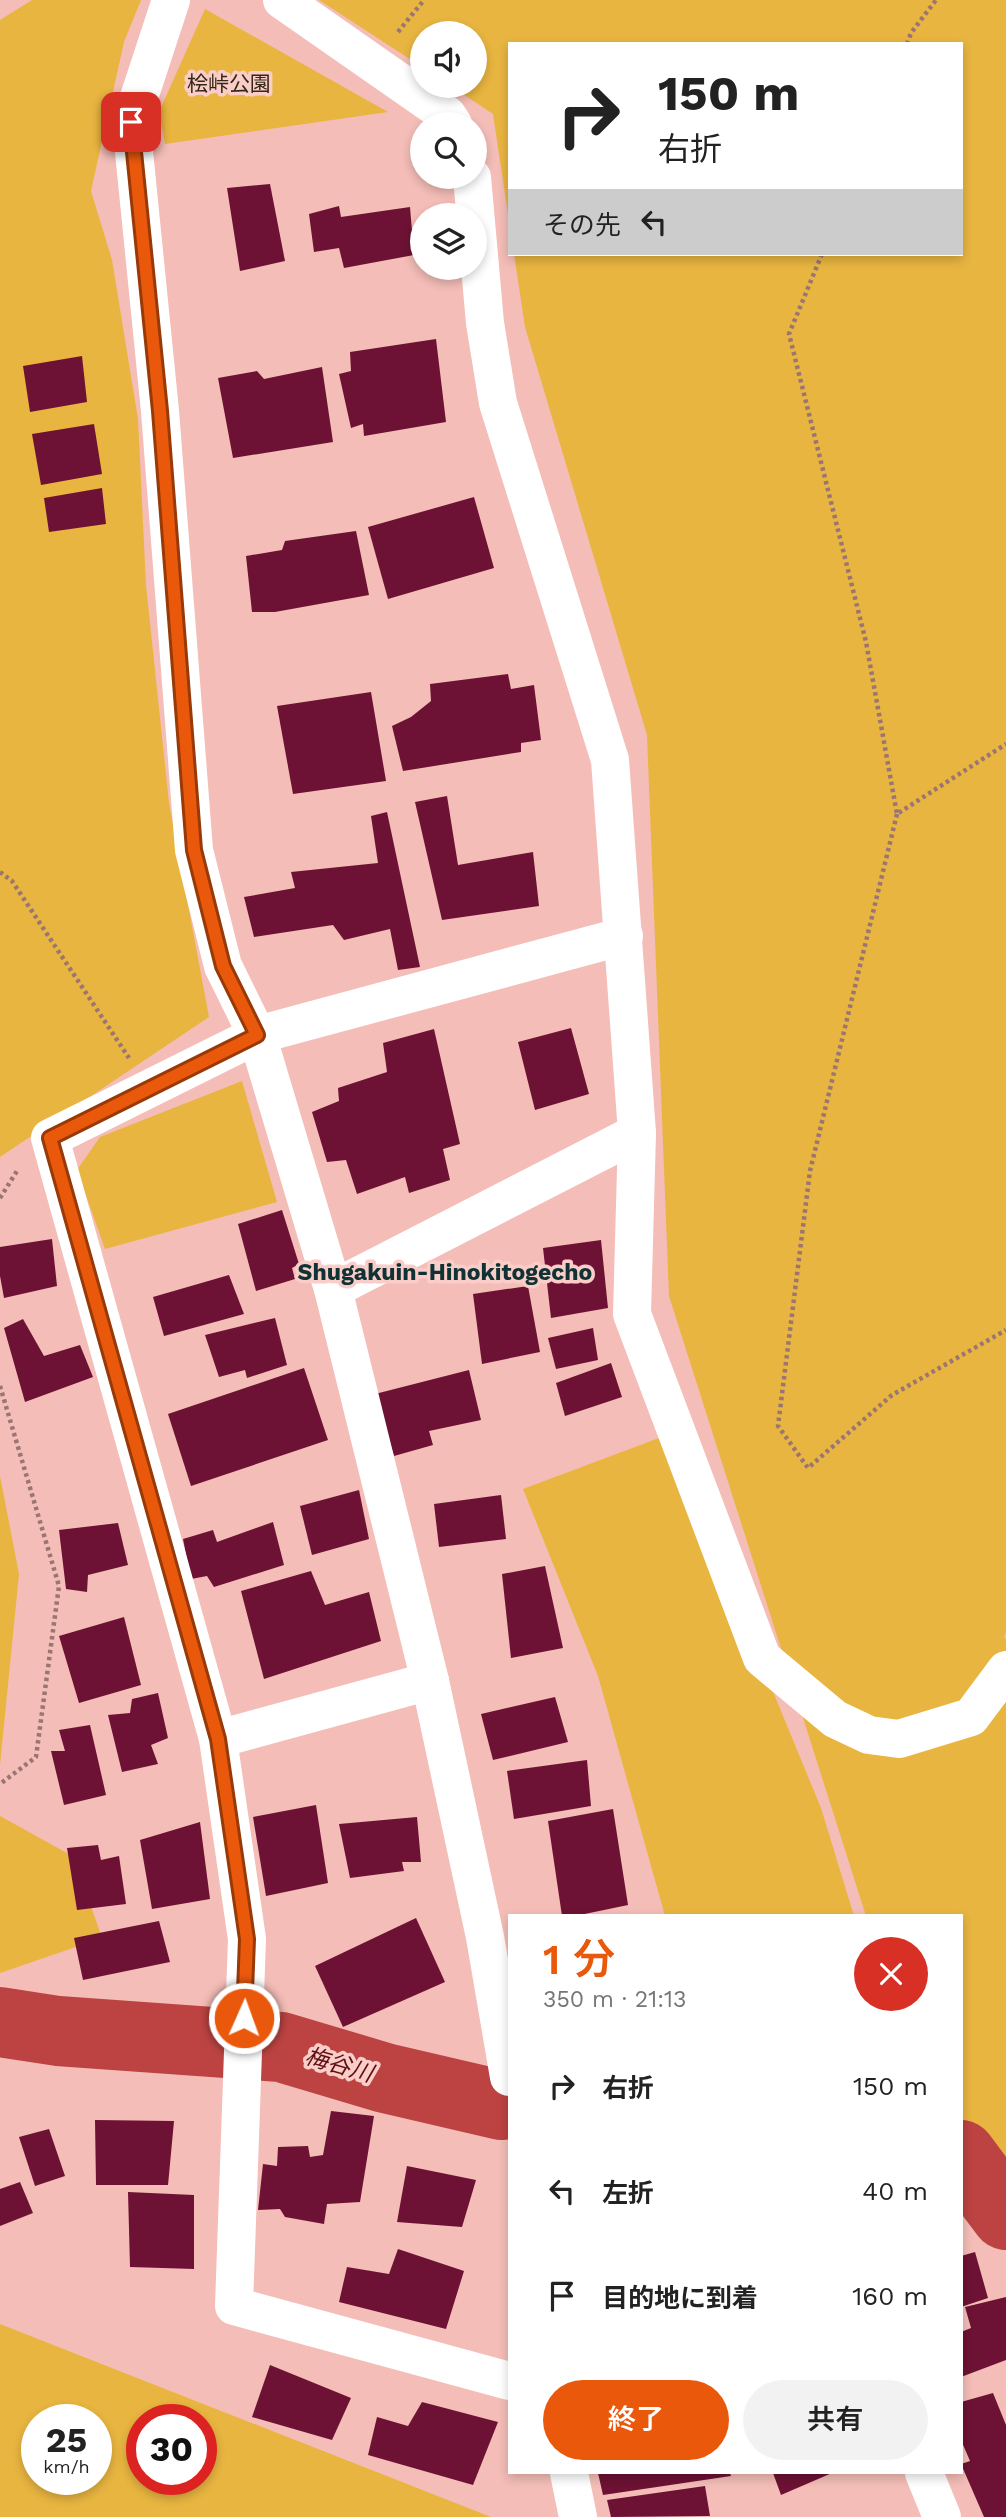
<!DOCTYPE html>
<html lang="ja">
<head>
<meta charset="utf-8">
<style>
  :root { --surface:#fff; --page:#f2f2f2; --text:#222; --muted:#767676; --accent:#ea580c }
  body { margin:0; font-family:"Work Sans","Noto Sans JP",sans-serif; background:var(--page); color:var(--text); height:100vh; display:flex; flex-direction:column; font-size:26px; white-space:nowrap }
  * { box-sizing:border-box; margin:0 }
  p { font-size:23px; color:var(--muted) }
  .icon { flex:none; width:38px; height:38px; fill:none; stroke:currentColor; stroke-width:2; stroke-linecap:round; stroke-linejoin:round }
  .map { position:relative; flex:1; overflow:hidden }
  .sheet { position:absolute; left:508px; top:1914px; width:455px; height:560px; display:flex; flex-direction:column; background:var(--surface); border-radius:0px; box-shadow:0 4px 10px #0003 }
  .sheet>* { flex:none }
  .guide { position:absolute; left:508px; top:42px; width:455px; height:214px; border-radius:0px; box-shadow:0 4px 10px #0003; background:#fff; color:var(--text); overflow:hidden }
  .controls { position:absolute; left:410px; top:21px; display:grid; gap:14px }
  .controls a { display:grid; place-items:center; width:77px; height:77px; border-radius:50%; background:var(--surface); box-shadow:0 4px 10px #0003; font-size:35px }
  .speed { position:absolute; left:21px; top:2404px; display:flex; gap:14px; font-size:35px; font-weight:700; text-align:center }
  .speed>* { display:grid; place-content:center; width:91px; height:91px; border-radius:50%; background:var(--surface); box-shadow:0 4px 10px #0003; line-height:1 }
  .speed small { font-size:18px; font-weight:400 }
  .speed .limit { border:10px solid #d22; background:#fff; color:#111 }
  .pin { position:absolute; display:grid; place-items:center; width:60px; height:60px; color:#fff; margin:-30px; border-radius:14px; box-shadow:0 4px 10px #0006 }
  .me { position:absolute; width:77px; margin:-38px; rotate:2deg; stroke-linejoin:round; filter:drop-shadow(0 0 5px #0008) }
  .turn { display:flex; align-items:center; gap:24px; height:147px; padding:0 35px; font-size:32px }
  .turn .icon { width:91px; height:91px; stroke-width:2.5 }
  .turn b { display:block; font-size:49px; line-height:60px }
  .then { display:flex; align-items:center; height:66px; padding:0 35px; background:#0003; gap:14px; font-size:26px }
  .round { display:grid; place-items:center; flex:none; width:74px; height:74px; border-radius:37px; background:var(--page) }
  .summary { display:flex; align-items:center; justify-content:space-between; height:119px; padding:0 35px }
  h1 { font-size:42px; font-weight:600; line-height:52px; color:var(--accent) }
  .button { display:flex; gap:14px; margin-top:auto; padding:14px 35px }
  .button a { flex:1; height:80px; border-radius:42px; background:var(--accent); color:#fff; font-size:28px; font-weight:600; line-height:80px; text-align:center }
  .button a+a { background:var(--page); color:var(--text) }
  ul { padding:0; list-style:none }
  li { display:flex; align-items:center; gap:21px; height:105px; padding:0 35px }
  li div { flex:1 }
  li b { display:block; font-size:26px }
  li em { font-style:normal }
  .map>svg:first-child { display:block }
  .green { fill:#e8b540; fill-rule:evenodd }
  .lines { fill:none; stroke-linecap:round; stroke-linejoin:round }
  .river { stroke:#bc4341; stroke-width:70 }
  .building { fill:#6d1234 }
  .path { stroke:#9b7571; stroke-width:4.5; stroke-dasharray:3.5 3.5; stroke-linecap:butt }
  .street { stroke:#fff; stroke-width:38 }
  .route-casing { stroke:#983908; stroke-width:18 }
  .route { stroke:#ea580c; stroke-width:12 }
  .labels { text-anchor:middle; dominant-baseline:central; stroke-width:7; stroke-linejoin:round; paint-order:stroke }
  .park-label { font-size:21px; fill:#322813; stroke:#facdc8 }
  .neighbourhood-label { font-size:23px; font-weight:bold; fill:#0f3235; stroke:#facdc8 }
  .water-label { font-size:23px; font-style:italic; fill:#5f0f12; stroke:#facdc8 }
</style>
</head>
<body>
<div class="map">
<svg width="1006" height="2517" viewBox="0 0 1006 2517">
  <rect width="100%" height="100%" fill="#f4bdb7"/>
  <g class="green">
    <path d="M 32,0 L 141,0 L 124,42 L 91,191 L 112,260 L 138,419 L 146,585 L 169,803 L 209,1017 L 0,1157 L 0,20 Z"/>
    <path d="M 319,0 L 1006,0 L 1006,1633 L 1004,1637 L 1006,1639 L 1006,2188 L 961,2122 L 961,1916 L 866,1916 L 669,1296 L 647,735 L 525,327 L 514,254 L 961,254 L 961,44 L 509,44 L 509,221 L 493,114 L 451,86 L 474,86 L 474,33 L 422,33 L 422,67 Z"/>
    <path d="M 205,9 L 388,112 L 165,144 L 159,112 Z"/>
    <path d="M 242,1081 L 277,1202 L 105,1249 L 77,1170 L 100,1137 Z"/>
    <path d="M 667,1435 L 821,1808 L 854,1916 L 665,1916 L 598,1676 L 523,1489 Z"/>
    <path d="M 0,1476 L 19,1574 L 0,1765 Z"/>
    <path d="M 0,1816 L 74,1857 L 102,1938 L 0,1973 Z"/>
    <path d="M 0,2324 L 491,2517 L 0,2517 ZM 96,2420 L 96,2480 L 37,2480 L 37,2420 ZM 201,2420 L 201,2480 L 142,2480 L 142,2420 Z"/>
  </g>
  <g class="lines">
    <g class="river">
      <path d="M 0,2022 L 58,2031 L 281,2047 L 385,2078 L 501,2105 L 509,2104"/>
      <path d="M 961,2155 L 1006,2215"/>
    </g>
  </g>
  <g class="building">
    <path d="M 270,184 L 285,261 L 240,271 L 227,188 Z"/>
    <path d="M 339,206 L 341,217 L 410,207 L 414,255 L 344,268 L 339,248 L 314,252 L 309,214 Z"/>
    <path d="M 436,339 L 446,422 L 364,436 L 363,424 L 351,428 L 339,374 L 351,371 L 350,352 Z"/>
    <path d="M 82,356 L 87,402 L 30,412 L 23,366 Z"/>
    <path d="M 322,367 L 333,442 L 233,458 L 218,378 L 257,371 L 264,379 Z"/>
    <path d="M 94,424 L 102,474 L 41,485 L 32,434 Z"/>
    <path d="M 102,488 L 106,524 L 49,532 L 44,498 Z"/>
    <path d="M 474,497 L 494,568 L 388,599 L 368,527 Z"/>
    <path d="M 356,531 L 369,595 L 275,612 L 252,612 L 246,556 L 282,550 L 285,541 Z"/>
    <path d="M 508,674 L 511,689 L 534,685 L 541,740 L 521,743 L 521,752 L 403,771 L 392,726 L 411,717 L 431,701 L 430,684 Z"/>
    <path d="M 371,692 L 386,781 L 293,794 L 277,706 Z"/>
    <path d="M 447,796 L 458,865 L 533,852 L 539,906 L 442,920 L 415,802 Z"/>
    <path d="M 387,812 L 420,967 L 398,970 L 390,929 L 344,940 L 333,925 L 254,937 L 244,897 L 295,888 L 291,872 L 378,863 L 371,816 Z"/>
    <path d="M 571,1028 L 589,1094 L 535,1110 L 518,1042 Z"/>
    <path d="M 434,1029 L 460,1144 L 443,1149 L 450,1180 L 409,1193 L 405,1177 L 357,1194 L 346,1160 L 327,1162 L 312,1112 L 339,1101 L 338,1088 L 387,1072 L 383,1043 Z"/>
    <path d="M 282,1210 L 299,1264 L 292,1268 L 295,1279 L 256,1291 L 238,1224 Z"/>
    <path d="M 52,1239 L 57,1286 L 4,1298 L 0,1276 L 0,1247 Z"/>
    <path d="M 601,1240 L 608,1308 L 551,1318 L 543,1248 Z"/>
    <path d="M 229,1275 L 244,1314 L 164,1336 L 153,1297 Z"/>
    <path d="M 528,1286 L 540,1352 L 482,1364 L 473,1294 Z"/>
    <path d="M 275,1318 L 287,1365 L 247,1378 L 245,1370 L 219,1377 L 205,1335 Z"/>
    <path d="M 23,1319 L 44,1356 L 80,1345 L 93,1377 L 25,1402 L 4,1328 Z"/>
    <path d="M 593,1328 L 598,1360 L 556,1369 L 548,1338 Z"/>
    <path d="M 611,1363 L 622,1397 L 565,1416 L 556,1383 Z"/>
    <path d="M 304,1368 L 328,1440 L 191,1486 L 168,1414 Z"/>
    <path d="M 469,1370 L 481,1420 L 429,1431 L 433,1445 L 394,1456 L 375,1394 Z"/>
    <path d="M 359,1490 L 369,1539 L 312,1555 L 300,1506 Z"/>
    <path d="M 501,1495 L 506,1539 L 439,1547 L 434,1504 Z"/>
    <path d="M 273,1522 L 284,1565 L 214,1587 L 207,1576 L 191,1579 L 183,1539 L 213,1530 L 217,1542 Z"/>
    <path d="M 118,1523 L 128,1565 L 88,1575 L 87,1592 L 66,1589 L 59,1530 Z"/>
    <path d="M 545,1566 L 563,1648 L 511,1658 L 502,1574 Z"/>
    <path d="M 311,1571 L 325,1605 L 369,1592 L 381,1641 L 264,1679 L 241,1591 Z"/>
    <path d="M 124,1617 L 141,1685 L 79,1703 L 59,1636 Z"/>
    <path d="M 158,1693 L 168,1738 L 151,1745 L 158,1764 L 122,1772 L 108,1715 L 130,1713 L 132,1699 Z"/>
    <path d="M 555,1697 L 568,1742 L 493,1760 L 481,1714 Z"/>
    <path d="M 90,1725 L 106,1795 L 64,1805 L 51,1751 L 65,1751 L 59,1730 Z"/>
    <path d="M 587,1760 L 591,1806 L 514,1819 L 507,1771 Z"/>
    <path d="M 316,1805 L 328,1883 L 266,1896 L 253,1817 Z"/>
    <path d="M 613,1809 L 628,1905 L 575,1916 L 562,1916 L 548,1821 Z"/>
    <path d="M 417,1817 L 421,1862 L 402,1862 L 404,1871 L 350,1878 L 339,1824 Z"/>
    <path d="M 200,1822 L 210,1899 L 152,1909 L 140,1840 Z"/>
    <path d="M 98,1845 L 101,1860 L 119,1856 L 126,1904 L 77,1910 L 67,1848 Z"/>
    <path d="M 416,1918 L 445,1982 L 343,2027 L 315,1966 Z"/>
    <path d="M 159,1921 L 170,1962 L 83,1980 L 74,1938 Z"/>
    <path d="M 331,2111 L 374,2116 L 360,2202 L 327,2204 L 324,2224 L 285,2217 L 280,2209 L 258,2210 L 263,2164 L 277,2166 L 278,2147 L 308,2146 L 310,2157 L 323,2155 Z"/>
    <path d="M 95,2120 L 174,2121 L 168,2185 L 96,2185 Z"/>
    <path d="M 49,2129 L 65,2176 L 35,2186 L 19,2137 Z"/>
    <path d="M 407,2166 L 476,2180 L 462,2227 L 397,2222 Z"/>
    <path d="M 20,2182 L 33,2213 L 0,2226 L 0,2189 Z"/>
    <path d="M 128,2192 L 194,2195 L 194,2269 L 130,2267 Z"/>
    <path d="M 398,2249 L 464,2271 L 446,2329 L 339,2302 L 347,2267 L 389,2274 Z"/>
    <path d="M 975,2252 L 988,2298 L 961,2307 L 961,2256 Z"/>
    <path d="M 1006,2297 L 1006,2360 L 961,2377 L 961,2332 L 971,2328 L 965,2307 Z"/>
    <path d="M 270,2365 L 351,2398 L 332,2440 L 252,2417 Z"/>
    <path d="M 993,2393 L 1006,2425 L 1006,2517 L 984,2517 L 961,2464 L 970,2461 L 961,2440 L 961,2402 Z"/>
    <path d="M 422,2402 L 498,2422 L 473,2485 L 368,2455 L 377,2417 L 408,2426 Z"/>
    <path d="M 598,2473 L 730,2473 L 731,2476 L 603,2495 Z"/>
    <path d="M 773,2473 L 832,2473 L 781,2495 Z"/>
    <path d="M 705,2486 L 710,2516 L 611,2517 L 607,2500 Z"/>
  </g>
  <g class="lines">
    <g class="path">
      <path d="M 398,32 L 424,0"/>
      <path d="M 907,44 L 911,33 L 936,0"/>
      <path d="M 822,254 L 789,334 L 866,642 L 897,814 L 1006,744"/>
      <path d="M 897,814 L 810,1171 L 778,1426 L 808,1468 L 892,1395 L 1006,1330"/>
      <path d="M 0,872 L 12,881 L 129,1058"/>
      <path d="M 0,1198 L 17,1171"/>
      <path d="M 0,1386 L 59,1586 L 36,1757 L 0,1784"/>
    </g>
    <g class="street">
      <path d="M 171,0 L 131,122 L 160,411 L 194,850 L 223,966 L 257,1035 L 333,1289 L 430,1681 L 485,1937 L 509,2077"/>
      <path d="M 282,0 L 447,115 L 453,124"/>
      <path d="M 472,177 L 485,323 L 498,403 L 610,760 L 637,1133 L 632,1314 L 762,1658 L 835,1719 L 869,1735 L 899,1739 L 971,1717 L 1006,1670"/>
      <path d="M 333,1289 L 637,1133"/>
      <path d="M 218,1739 L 430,1681"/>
      <path d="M 509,2381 L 234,2306 L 247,1939 L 218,1739 L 50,1138 L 257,1035 L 624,936"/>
      <path d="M 569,2473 L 578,2517"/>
      <path d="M 924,2473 L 942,2517"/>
    </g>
  </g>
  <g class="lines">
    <defs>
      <path id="route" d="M 131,122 L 160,411 L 194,850 L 223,966 L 257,1035 L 50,1138 L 218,1739 L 247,1939 L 244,2018"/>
    </defs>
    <use href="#route" class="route-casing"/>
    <use href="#route" class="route"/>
  </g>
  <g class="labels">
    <g class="park-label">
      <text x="229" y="83">桧峠公園</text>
    </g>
    <g class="neighbourhood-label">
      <text x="445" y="1272">Shugakuin-Hinokitogecho</text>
    </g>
    <g class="water-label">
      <text transform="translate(339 2065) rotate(16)">梅谷川</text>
    </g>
  </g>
</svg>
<div class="controls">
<a><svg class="icon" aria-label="sound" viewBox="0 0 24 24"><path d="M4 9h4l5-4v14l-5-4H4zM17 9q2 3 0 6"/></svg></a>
<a><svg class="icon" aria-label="search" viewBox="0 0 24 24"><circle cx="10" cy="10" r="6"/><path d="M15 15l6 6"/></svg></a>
<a><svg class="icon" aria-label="layers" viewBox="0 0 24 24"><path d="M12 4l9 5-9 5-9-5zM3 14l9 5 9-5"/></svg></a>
</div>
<div class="speed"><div>25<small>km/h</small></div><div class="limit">30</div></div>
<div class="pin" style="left:131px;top:122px;background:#d93025"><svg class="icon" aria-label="arrive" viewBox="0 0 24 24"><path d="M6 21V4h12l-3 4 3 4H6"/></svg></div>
<svg class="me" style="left:244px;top:2018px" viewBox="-20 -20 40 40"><circle r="17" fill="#ea580c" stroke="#fff" stroke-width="3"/><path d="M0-11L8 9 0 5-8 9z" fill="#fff"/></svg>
<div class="guide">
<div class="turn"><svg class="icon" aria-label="right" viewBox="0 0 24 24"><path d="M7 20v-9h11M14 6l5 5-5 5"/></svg><div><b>150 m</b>右折</div></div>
<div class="then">その先<svg class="icon" aria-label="left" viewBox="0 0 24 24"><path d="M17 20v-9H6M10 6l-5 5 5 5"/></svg></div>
</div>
<section class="sheet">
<div class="summary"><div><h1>1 分</h1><p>350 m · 21:13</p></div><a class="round" style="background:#d93025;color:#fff"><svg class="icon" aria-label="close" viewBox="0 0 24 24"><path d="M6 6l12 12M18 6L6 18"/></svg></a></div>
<ul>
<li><svg class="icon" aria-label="right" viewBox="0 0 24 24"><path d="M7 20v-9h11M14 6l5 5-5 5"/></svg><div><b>右折</b></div><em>150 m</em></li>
<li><svg class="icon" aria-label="left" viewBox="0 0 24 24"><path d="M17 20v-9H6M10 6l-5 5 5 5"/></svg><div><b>左折</b></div><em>40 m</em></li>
<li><svg class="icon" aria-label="arrive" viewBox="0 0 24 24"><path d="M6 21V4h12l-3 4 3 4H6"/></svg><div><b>目的地に到着</b></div><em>160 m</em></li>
</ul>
<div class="button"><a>終了</a><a>共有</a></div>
</section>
</div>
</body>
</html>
